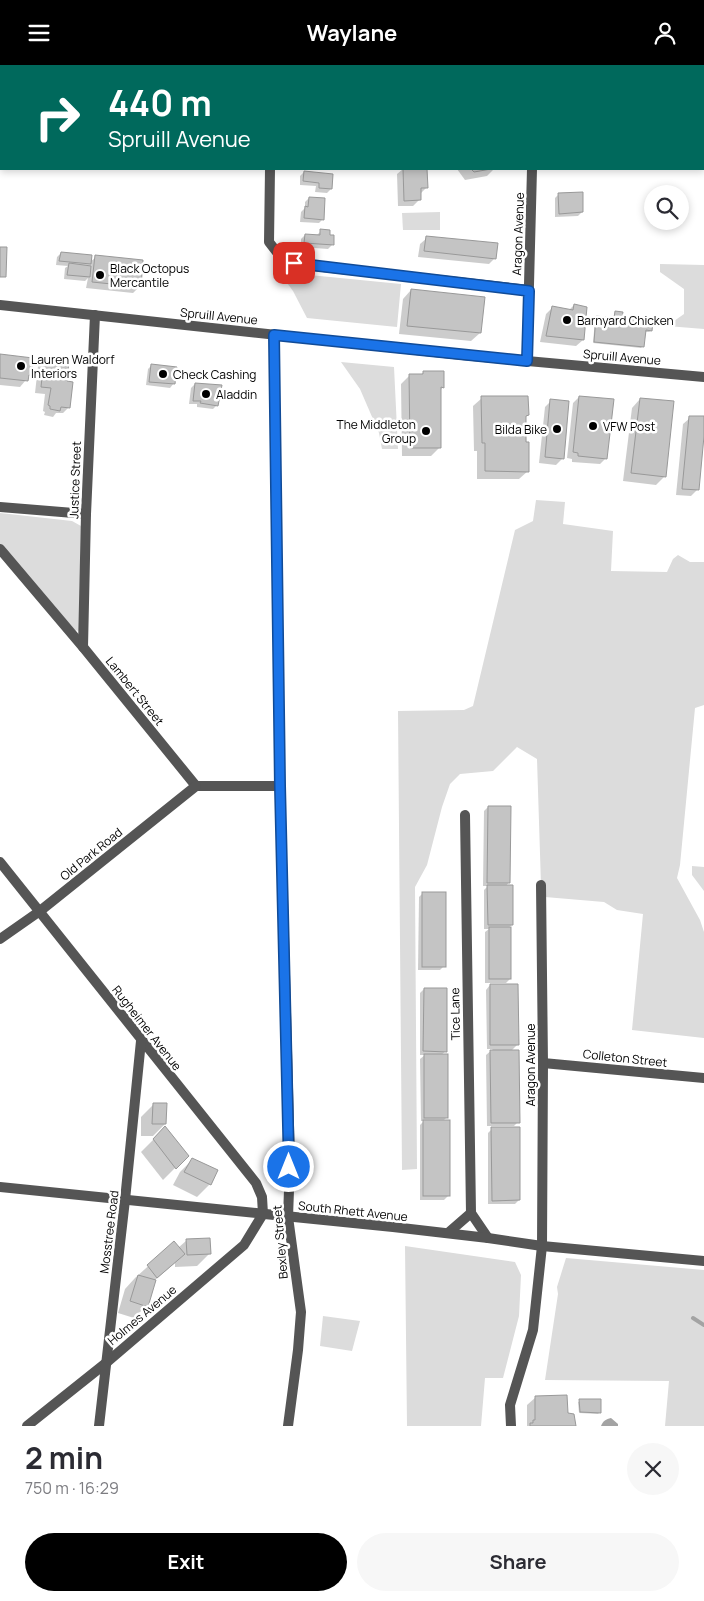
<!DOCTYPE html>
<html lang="en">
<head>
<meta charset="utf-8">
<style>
  :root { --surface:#fff; --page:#f7f7f7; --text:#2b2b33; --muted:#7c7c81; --accent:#000 }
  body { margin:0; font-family:Manrope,sans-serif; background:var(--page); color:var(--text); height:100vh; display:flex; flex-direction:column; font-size:19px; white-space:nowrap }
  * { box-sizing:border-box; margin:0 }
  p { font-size:16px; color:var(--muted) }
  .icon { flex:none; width:28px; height:28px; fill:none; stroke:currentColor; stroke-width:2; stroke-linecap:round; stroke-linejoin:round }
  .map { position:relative; height:1361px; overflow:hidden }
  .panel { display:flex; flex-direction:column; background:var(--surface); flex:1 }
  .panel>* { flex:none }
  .hud { position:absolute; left:0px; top:0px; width:705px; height:105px; box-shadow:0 2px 8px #0003; background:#00695c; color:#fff; overflow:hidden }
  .buttons { position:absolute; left:644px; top:120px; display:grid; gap:10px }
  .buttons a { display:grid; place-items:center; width:45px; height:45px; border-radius:50%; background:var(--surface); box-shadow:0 2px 8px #0003; font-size:25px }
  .pin { position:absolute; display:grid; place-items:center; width:42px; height:42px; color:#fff; margin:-21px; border-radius:10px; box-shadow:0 2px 8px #0006 }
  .me { position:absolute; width:55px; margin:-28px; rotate:0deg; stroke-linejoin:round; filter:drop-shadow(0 0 4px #0008) }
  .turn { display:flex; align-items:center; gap:18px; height:105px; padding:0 25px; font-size:22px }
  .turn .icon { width:65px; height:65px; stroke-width:2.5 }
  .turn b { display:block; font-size:35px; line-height:42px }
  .round { display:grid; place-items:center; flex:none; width:52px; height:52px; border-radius:26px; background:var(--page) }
  .overview { display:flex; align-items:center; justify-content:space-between; height:85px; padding:0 25px }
  h1 { font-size:30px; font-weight:700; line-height:38px }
  .primary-button { display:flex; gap:10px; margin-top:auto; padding:10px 25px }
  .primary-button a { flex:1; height:58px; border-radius:30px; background:var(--accent); color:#fff; font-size:20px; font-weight:700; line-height:58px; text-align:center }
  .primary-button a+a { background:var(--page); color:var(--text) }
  header { display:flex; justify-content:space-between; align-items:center; height:65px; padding:0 25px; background:var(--accent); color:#fff; font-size:22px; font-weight:700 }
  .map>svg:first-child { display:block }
  .green { fill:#dcdcdc }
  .water { fill:#a3a3a3 }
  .shadow { fill:#0003 }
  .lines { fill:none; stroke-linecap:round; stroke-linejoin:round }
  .stream { stroke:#a3a3a3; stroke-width:4 }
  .building { fill:#c4c4c4; stroke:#999 }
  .minor { stroke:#555; stroke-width:10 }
  .tertiary { stroke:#555; stroke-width:10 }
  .route-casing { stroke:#114b97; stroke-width:12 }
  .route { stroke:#1a73e8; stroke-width:9 }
  .poi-dot { fill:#000; stroke:#fff; stroke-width:2 }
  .labels { text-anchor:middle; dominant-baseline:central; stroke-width:5; stroke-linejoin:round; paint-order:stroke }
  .street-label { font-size:12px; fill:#000; stroke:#fff }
  .poi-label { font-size:12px; fill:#000; stroke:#fff; text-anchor:start }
</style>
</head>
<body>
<header><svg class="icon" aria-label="menu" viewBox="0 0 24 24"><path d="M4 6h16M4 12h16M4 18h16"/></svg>Waylane<svg class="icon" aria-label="person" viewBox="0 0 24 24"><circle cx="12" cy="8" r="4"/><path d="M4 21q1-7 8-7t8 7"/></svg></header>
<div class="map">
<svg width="704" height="1361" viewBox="0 0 704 1361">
  <rect width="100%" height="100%" fill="#fff"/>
  <g class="green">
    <path d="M 440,147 L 440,165 L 403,165 L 402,148 Z"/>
    <path d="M 660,199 L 704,200 L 704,264 L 667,261 L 684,249 L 684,224 L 660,207 Z"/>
    <path d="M 279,207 L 401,219 L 397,262 L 307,253 L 293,226 Z"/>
    <path d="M 341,297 L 394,302 L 398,384 L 382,384 L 379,368 L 360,324 Z"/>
    <path d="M 536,435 L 565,437 L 563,459 L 613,466 L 611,506 L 667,507 L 673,494 L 678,490 L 690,497 L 704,497 L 704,640 L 695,643 L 680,800 L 677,813 L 700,855 L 704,867 L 704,973 L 632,965 L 643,849 L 617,845 L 604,837 L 545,832 L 541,820 L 537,694 L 517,682 L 493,706 L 460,709 L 450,719 L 442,742 L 427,800 L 415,822 L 417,1104 L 402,1105 L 398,646 L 464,645 L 473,641 L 515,465 L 533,456 Z"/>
    <path d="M 0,448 L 72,456 L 81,461 L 79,566 L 75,565 L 0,480 Z"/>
    <path d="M 692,801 L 704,802 L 704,826 L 692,810 Z"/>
    <path d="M 405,1181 L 515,1197 L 521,1210 L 519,1251 L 503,1313 L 485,1313 L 481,1361 L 407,1361 Z"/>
    <path d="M 566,1193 L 704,1205 L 704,1361 L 665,1361 L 669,1316 L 545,1315 L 558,1229 L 557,1222 Z"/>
    <path d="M 323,1251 L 360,1256 L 352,1286 L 320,1281 Z"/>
  </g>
  <path class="water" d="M 611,1353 L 618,1359 L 618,1361 L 601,1361 C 603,1356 606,1354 611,1353 Z"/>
  <g class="shadow">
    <rect x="105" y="0" width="15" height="1"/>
    <path d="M 405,0 L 499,0 L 499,1 L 406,1 Z"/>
    <path d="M 403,104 L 426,104 L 427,122 L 420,129 L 420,134 L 413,141 L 398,141 L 397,109 Z"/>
    <path d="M 457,104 L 494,104 L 487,111 L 465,115 Z"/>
    <path d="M 304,107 L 331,124 L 327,128 L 315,127 L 316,121 L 300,120 L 300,111 Z"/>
    <path d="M 559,129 L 582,147 L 578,151 L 555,152 L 555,133 Z"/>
    <path d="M 309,133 L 323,154 L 319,158 L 300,157 L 301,147 L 305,143 L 305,137 Z"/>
    <path d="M 321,166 L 328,171 L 333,171 L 332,180 L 328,184 L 301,182 L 301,174 L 305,170 L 317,170 Z"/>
    <path d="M 427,173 L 495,193 L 489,199 L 418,192 L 420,179 Z"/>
    <path d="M 61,188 L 90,197 L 96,192 L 140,221 L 133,228 L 86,223 L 88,213 L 85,216 L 64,214 L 65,203 L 68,201 L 56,200 L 57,192 Z"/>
    <path d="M 411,225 L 480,268 L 471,276 L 399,269 L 403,234 Z"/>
    <path d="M 574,240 L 583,275 L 576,281 L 540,277 L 546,249 L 552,243 L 569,245 Z"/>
    <path d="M 615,247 L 621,254 L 651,266 L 649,267 L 644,267 L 642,282 L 641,283 L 593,278 L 595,254 L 597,252 L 613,254 Z"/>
    <path d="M 0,291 L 31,309 L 20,322 L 0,320 Z"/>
    <path d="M 44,294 L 65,317 L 69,342 L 63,348 L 56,348 L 53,352 L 44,350 L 45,347 L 43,346 L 45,329 L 35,328 L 38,301 Z"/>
    <path d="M 152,300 L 174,318 L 170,323 L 146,320 L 148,304 Z"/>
    <path d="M 423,308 L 443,322 L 440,326 L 440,382 L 431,391 L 402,391 L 401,319 L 410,310 L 420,310 Z"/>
    <path d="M 195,319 L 217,340 L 213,344 L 197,342 L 197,339 L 189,339 L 191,323 Z"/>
    <path d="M 579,332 L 606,393 L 600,399 L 572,397 L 572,394 L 567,393 L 573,338 Z"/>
    <path d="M 482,333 L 528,350 L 525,352 L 528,406 L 519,414 L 477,414 L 477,386 L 474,386 L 473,341 Z"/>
    <path d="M 640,334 L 665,411 L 656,420 L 623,416 L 632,343 Z"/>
    <path d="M 551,336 L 568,337 L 562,394 L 556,400 L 539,398 L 545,342 Z"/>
    <path d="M 690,353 L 704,353 L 697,425 L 691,431 L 676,430 L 683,359 Z"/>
    <path d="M 488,742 L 509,817 L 506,821 L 512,860 L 508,863 L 510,914 L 506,918 L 485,918 L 485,867 L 489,864 L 484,864 L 484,825 L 488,821 L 483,821 L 484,746 Z"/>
    <path d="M 423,828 L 444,901 L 440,905 L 418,905 L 419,832 Z"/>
    <path d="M 490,920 L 518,979 L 511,986 L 518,1057 L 514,1061 L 487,1061 L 486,990 L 493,984 L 487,984 L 486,925 Z"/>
    <path d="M 424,924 L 446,986 L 441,990 L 447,1052 L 443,1056 L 448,1131 L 444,1135 L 420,1135 L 420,1060 L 424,1056 L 421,1056 L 420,994 L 425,990 L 420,990 L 420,928 Z"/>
    <path d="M 153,1040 L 165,1059 L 153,1071 L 141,1071 L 141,1052 Z"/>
    <path d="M 165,1063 L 187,1091 L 163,1115 L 141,1087 Z"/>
    <path d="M 492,1064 L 519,1135 L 515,1139 L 488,1139 L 488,1068 Z"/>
    <path d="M 192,1095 L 210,1119 L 197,1132 L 173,1120 L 180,1107 Z"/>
    <path d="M 187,1175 L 209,1189 L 197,1201 L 175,1202 L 175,1198 L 154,1216 L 146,1241 L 134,1253 L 118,1248 L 125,1224 L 135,1213 L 174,1178 L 178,1183 Z"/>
    <path d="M 536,1332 L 567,1349 L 575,1361 L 527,1361 L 527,1340 Z"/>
    <path d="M 580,1336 L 600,1347 L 598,1349 L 579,1348 L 578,1337 Z"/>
  </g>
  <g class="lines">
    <path class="stream" d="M 693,1253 L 704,1260"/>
  </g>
  <g class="building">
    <path d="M 416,0 L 500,0 L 501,1 L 417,1 Z"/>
    <path d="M 403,104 L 427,104 L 428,123 L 421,123 L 421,135 L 404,136 Z"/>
    <path d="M 471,104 L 491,104 L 474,107 Z"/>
    <path d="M 304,106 L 333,109 L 332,124 L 319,123 L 319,118 L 303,116 Z"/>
    <path d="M 583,127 L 583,147 L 559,149 L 558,128 Z"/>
    <path d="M 309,132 L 325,133 L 324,155 L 304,153 L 305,141 L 308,142 Z"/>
    <path d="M 320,164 L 330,165 L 330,170 L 334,170 L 334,180 L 304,178 L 305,169 L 320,170 Z"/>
    <path d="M 426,171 L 498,178 L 496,194 L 424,186 Z"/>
    <path d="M 0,182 L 7,182 L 6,212 L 0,212 Z"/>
    <path d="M 61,187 L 92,190 L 91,199 L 59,196 Z"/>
    <path d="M 95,190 L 143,195 L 141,222 L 92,217 Z"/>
    <path d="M 69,198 L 91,201 L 90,212 L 67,210 Z"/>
    <path d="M 411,224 L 485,232 L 481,268 L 407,261 Z"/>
    <path d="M 574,239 L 587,242 L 584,275 L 546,271 L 552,241 L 573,245 Z"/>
    <path d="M 615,246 L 623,247 L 622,253 L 653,256 L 652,266 L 646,265 L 644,282 L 594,277 L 596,251 L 614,253 Z"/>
    <path d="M 0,289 L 33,293 L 32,310 L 29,310 L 28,316 L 0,313 Z"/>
    <path d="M 44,293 L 69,296 L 67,316 L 73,317 L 70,343 L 61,342 L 60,346 L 50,344 L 50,341 L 48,340 L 51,323 L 41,322 Z"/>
    <path d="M 151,299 L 177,302 L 175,319 L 149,317 Z"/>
    <path d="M 423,306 L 444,306 L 444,323 L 441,322 L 441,383 L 410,383 L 409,309 L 423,309 Z"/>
    <path d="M 195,318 L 222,320 L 218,341 L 200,338 L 201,336 L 193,336 Z"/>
    <path d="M 481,331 L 528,331 L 529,350 L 526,351 L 526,377 L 529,377 L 529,407 L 485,406 L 485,378 L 482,378 Z"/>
    <path d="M 579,331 L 614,334 L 607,394 L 578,391 L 578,388 L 573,387 Z"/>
    <path d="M 640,333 L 674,336 L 666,412 L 631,408 Z"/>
    <path d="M 550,334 L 569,336 L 564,394 L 545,392 Z"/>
    <path d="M 689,351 L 704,351 L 704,371 L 699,425 L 682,424 Z"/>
    <path d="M 488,741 L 511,741 L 510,818 L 487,818 Z"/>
    <path d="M 487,820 L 513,820 L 513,860 L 488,860 Z"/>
    <rect x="422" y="827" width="24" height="75"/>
    <rect x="489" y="862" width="22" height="52"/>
    <path d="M 490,919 L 518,919 L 519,980 L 490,980 Z"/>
    <path d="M 424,923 L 447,923 L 447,987 L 423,986 Z"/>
    <path d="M 490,985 L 519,985 L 520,1058 L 491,1058 Z"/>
    <rect x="424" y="989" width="24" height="64"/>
    <path d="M 153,1038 L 167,1038 L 166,1059 L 152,1059 Z"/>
    <rect x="423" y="1055" width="27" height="76"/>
    <path d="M 165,1061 L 189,1091 L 176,1104 L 153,1074 Z"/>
    <path d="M 491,1062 L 520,1062 L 520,1135 L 492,1136 Z"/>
    <path d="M 192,1093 L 218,1105 L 211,1120 L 184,1107 Z"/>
    <path d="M 210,1173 L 211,1189 L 187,1190 L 186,1174 Z"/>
    <path d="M 174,1176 L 185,1189 L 157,1213 L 147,1200 Z"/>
    <path d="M 138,1210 L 156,1215 L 148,1242 L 130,1236 Z"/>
    <path d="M 567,1330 L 568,1348 L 574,1349 L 576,1361 L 530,1361 L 530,1358 L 533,1358 L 533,1355 L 535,1355 L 535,1331 Z"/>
    <path d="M 579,1334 L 601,1334 L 601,1348 L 580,1347 Z"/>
  </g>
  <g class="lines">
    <g class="minor">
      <path d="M 270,0 L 270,1"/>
      <path d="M 83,1 L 83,0"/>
      <path d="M 535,1 L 535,0"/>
      <path d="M 0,48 L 1,48"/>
      <path d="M 270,104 L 269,177 L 283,195 L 305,200 L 529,225"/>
      <path d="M 274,270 L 280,721 L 290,1098 L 288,1152 L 301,1247 L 298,1285 L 288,1361"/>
      <path d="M 527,296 L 532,104"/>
      <path d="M 0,442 L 86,449"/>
      <path d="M 0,484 L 83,582 L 196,721 L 280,721"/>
      <path d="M 83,582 L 86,449 L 95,250"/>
      <path d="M 465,750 L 471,1148"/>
      <path d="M 0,797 L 256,1118 L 262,1132 L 263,1149 L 244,1180 L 106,1298 L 27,1361"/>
      <path d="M 0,874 L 40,846 L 196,721"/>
      <path d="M 543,998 L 704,1013"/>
      <path d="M 471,1148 L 488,1173"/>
      <path d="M 448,1168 L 471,1148"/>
      <path d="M 99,1361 L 125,1135 L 141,976"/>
      <path d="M 511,1361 L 510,1340 L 533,1265 L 542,1181 L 543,998 L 541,820"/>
    </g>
    <g class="tertiary">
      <path d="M 0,240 L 462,290 L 704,312"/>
      <path d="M 0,1122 L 393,1162 L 488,1173 L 542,1181 L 704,1196"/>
    </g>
  </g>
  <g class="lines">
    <defs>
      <path id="route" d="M 289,1102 L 280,721 L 274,270 L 527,296 L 529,226 L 294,198"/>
    </defs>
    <use href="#route" class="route-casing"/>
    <use href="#route" class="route"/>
  </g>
  <g class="poi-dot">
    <circle cx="100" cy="210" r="5"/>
    <circle cx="567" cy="255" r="5"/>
    <circle cx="21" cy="301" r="5"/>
    <circle cx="163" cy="309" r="5"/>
    <circle cx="206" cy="329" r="5"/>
    <circle cx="593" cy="361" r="5"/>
    <circle cx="557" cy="364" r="5"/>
    <circle cx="426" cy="366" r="5"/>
  </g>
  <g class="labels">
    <g class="street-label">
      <text transform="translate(518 169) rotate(-88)">Aragon Avenue</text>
      <text transform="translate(219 251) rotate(6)">Spruill Avenue</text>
      <text transform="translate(622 292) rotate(5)">Spruill Avenue</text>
      <text transform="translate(75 415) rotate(-88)">Justice Street</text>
      <text transform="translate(135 626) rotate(51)">Lambert Street</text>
      <text transform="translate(91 789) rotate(-39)">Old Park Road</text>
      <text transform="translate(455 949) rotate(-91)">Tice Lane</text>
      <text transform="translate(147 963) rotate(52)">Rugheimer Avenue</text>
      <text transform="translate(625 993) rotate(6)">Colleton Street</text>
      <text transform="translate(530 1000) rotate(-90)">Aragon Avenue</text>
      <text transform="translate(353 1146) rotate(6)">South Rhett Avenue</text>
      <text transform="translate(109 1167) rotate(-83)">Mosstree Road</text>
      <text transform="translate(280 1177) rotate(-95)">Bexley Street</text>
      <text transform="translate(142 1250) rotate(-40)">Holmes Avenue</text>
    </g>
    <g class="poi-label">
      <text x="110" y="203">Black Octopus<tspan x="110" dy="14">Mercantile</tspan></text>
      <text x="577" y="255">Barnyard Chicken</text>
      <text x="31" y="294">Lauren Waldorf<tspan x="31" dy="14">Interiors</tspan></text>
      <text x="173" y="309">Check Cashing</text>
      <text x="216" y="329">Aladdin</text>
      <text x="416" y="359" text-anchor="end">The Middleton<tspan x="416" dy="14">Group</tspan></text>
      <text x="603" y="361">VFW Post</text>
      <text x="547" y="364" text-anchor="end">Bilda Bike</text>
    </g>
  </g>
</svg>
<div class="buttons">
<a><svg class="icon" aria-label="search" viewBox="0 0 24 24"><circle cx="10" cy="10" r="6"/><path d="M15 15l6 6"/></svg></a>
</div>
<div class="pin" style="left:294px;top:198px;background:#d93025"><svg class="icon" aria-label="arrive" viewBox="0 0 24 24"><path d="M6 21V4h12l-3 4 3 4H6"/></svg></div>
<svg class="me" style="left:289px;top:1102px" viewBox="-20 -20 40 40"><circle r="17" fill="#1a73e8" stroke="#fff" stroke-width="3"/><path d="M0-11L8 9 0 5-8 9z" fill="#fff"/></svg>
<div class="hud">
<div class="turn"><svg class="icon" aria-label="right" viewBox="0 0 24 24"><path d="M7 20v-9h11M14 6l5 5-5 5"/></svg><div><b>440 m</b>Spruill Avenue</div></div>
</div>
</div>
<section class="panel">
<div class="overview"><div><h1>2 min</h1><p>750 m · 16:29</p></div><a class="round"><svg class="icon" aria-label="close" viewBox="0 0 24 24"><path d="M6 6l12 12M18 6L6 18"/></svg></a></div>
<div class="primary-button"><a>Exit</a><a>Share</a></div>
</section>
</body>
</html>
